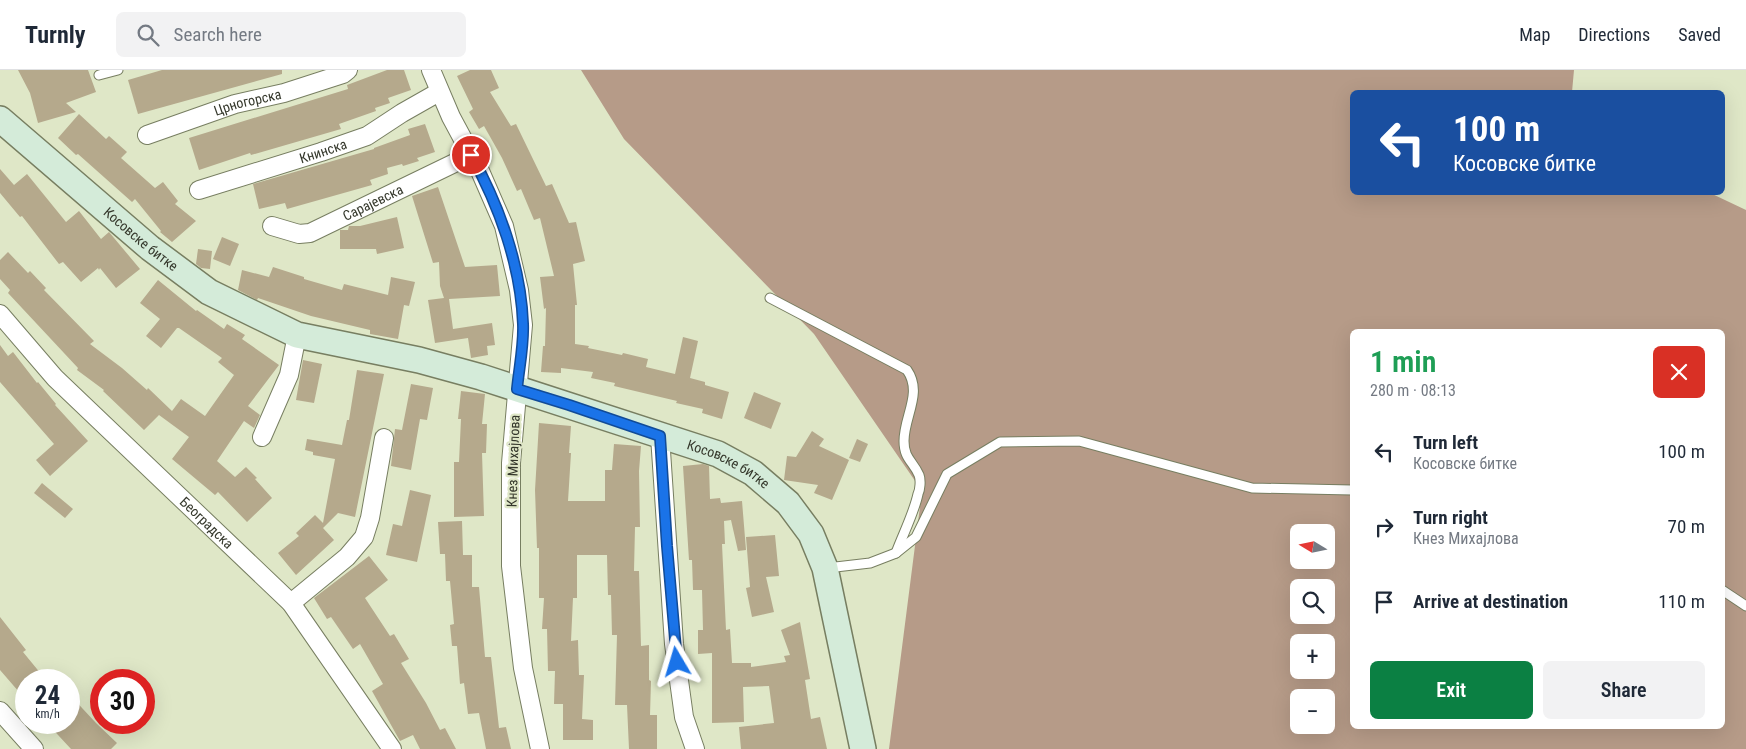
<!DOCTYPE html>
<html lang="en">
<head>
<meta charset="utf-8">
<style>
  :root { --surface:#fff; --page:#f2f2f3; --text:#1f2937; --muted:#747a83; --line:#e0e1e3; --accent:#0b8043 }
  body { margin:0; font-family:"Roboto Condensed",sans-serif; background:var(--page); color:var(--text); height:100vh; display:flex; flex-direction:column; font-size:19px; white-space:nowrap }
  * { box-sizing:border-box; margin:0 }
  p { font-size:16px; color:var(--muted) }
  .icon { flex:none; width:28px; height:28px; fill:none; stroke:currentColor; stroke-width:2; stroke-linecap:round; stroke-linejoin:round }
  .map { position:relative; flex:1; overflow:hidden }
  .details { position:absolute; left:1350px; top:259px; width:375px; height:400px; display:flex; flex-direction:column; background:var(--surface); border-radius:8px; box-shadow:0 5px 20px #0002 }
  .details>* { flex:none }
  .top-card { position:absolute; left:1350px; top:20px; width:375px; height:105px; border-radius:8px; box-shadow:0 5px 20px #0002; background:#1a4fa0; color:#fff; overflow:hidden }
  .needle { width:32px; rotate:280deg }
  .controls { position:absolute; left:1290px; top:454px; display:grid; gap:10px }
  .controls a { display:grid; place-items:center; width:45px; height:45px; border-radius:8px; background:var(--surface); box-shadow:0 5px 20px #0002; font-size:25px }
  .speed { position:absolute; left:15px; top:599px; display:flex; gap:10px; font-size:25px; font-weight:700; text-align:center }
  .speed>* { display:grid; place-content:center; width:65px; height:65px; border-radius:50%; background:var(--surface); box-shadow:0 5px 20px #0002; line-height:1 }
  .speed small { font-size:12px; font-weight:400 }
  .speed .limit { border:8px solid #d22; background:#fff; color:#111 }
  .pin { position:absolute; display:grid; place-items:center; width:42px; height:42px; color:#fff; margin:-21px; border:2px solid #fff; border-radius:50%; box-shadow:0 1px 5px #0007 }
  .me { position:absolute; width:55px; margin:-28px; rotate:353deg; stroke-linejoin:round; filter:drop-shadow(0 0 4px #0008) }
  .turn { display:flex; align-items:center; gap:18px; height:105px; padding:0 20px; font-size:22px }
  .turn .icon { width:65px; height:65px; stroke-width:2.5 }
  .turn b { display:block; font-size:35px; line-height:42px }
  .round { display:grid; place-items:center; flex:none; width:52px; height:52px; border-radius:8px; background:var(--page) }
  .headline { display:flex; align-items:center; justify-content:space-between; height:85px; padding:0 20px }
  h1 { font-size:30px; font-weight:600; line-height:38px; color:#1e9e55 }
  .action { display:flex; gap:10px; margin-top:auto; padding:10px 20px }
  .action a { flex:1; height:58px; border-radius:8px; background:var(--accent); color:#fff; font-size:20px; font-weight:600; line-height:58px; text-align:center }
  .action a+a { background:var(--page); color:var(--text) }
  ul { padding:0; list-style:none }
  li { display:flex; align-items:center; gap:15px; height:75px; padding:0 20px }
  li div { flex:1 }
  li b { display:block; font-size:19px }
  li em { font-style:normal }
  header { display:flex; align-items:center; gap:30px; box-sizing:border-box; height:70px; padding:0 25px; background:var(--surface); border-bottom:1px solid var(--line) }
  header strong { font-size:24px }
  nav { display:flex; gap:28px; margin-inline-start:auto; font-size:18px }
  .search { width:350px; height:45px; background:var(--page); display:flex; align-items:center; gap:12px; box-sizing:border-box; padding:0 18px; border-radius:8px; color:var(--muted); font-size:19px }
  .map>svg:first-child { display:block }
  .forest { fill:#b69b88; fill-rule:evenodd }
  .building { fill:#b5a98c }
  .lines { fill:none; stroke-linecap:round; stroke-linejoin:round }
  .lane-casing { stroke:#777e61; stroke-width:11 }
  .street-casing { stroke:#777e61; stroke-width:20 }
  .secondary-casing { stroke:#777e61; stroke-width:28 }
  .lane { stroke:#fff; stroke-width:9 }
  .street { stroke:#fff; stroke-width:18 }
  .secondary { stroke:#d4ebd9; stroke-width:25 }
  .route-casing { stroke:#114b97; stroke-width:12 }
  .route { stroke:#1a73e8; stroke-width:9 }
  .labels { text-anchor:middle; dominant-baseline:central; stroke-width:4.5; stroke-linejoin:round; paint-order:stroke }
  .street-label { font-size:14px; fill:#34372b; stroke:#dfe7c7 }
</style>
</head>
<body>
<header>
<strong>Turnly</strong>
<div class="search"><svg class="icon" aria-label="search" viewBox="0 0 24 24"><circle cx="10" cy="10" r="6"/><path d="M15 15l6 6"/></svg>Search here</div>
<nav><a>Map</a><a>Directions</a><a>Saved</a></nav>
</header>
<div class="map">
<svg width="1746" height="679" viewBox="0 0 1746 679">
  <rect width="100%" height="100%" fill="#dfe7c7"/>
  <path class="forest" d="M 581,0 L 1574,0 L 1572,22 L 1352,22 L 1352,122 L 1708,122 L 1746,140 L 1746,679 L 889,679 L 922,421 L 814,264 L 624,69 ZM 1352,261 L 1722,261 L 1722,656 L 1352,656 ZM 1299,462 L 1326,462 L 1326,490 L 1299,490 ZM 1299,518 L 1326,518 L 1326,545 L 1299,545 ZM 1299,572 L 1326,572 L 1326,600 L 1299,600 ZM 1299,628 L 1326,628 L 1326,655 L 1299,655 Z"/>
  <g class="building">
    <path d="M 18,0 L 88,0 L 96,22 L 66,33 L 76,42 L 38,53 L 30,23 Z"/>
    <path d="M 162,0 L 282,0 L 282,4 L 138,44 L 128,10 Z"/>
    <path d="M 387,0 L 404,0 L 411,20 L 388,28 L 390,33 L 375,38 L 376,41 L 339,54 L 341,59 L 251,85 L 250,83 L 199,100 L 189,68 L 348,19 L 347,15 Z"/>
    <path d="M 470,0 L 491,0 L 499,18 L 490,22 L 511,56 L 516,54 L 546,116 L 552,114 L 569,153 L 576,152 L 585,191 L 573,194 L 577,235 L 575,235 L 575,274 L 589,276 L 588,278 L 622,285 L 623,283 L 648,289 L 646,297 L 675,304 L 683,267 L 698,271 L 690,308 L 705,312 L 705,315 L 729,322 L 722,349 L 702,343 L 703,339 L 676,333 L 677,331 L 614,316 L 615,313 L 591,308 L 593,302 L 561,298 L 561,303 L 541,302 L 543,276 L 545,276 L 546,238 L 544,239 L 540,207 L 554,206 L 540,148 L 534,150 L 521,119 L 517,121 L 502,88 L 484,56 L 479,59 L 469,42 L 473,39 L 457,6 Z"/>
    <path d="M 79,44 L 106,69 L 109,66 L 127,82 L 121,88 L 155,118 L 163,112 L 178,131 L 175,134 L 196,151 L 172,172 L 160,162 L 161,161 L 135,129 L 132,132 L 78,84 L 76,85 L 58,68 Z"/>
    <path d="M 425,54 L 435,82 L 417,88 L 419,91 L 403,96 L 402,94 L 387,98 L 388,104 L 370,110 L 372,115 L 287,139 L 285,133 L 259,139 L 253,114 L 374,79 L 374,78 L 410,65 L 408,59 Z"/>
    <path d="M 0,99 L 14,115 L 27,104 L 66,152 L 79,141 L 101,169 L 109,162 L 140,199 L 116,218 L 100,198 L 99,200 L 98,198 L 81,212 L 63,192 L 59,194 L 22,146 L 20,147 L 0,123 Z"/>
    <path d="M 438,117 L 465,197 L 497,195 L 500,226 L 449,229 L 453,259 L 492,253 L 495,275 L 487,276 L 488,285 L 471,288 L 468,268 L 435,273 L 428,230 L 444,228 L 440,216 L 439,192 L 433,193 L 412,126 Z"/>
    <path d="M 397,147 L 404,178 L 377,184 L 376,179 L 340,179 L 340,160 L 348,160 L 349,156 L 360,156 Z"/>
    <path d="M 222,167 L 239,174 L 230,196 L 213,189 Z"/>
    <path d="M 198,179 L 212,181 L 210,199 L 201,198 L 196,194 Z"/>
    <path d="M 8,182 L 28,203 L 30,201 L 46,218 L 44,220 L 94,271 L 90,274 L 122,298 L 147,320 L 148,318 L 172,341 L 181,329 L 205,346 L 234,305 L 218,292 L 222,288 L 179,258 L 177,258 L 161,278 L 146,266 L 160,249 L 140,233 L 158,210 L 196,241 L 197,240 L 224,259 L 227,254 L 245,265 L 242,269 L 279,295 L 248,336 L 260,345 L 254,358 L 244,351 L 217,391 L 235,407 L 246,397 L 257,408 L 255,409 L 272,428 L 247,452 L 218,422 L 215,425 L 172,389 L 189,367 L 159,345 L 144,360 L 103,321 L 104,320 L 77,300 L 78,298 L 8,223 L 10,220 L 0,209 L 0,190 Z"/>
    <path d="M 273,197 L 304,207 L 304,209 L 342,220 L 344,214 L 388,225 L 391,207 L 415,212 L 409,236 L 404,235 L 398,269 L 370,264 L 370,260 L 311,246 L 258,228 L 257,230 L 238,220 L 242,200 L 269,207 Z"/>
    <path d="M 0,275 L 8,286 L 13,282 L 37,313 L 38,312 L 56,334 L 55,335 L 88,371 L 50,406 L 36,390 L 54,374 L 0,312 Z"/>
    <path d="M 303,290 L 322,294 L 314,333 L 296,330 Z"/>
    <path d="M 357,300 L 384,304 L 355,447 L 338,443 L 323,458 L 334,470 L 296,505 L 278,483 L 299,466 L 296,463 L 315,445 L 323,453 L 335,389 L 313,385 L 313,382 L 305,380 L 307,369 L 342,375 L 347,350 L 349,350 Z"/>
    <path d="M 411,314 L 433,318 L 427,350 L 420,349 L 411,400 L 391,396 L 395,359 L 402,360 Z"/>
    <path d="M 461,321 L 485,324 L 482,354 L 487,354 L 486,383 L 482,383 L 484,446 L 454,447 L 454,392 L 459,392 L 461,349 L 458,349 Z"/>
    <path d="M 754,322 L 781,333 L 771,359 L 744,348 Z"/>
    <path d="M 539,353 L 571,356 L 569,383 L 571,383 L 568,431 L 605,431 L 605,400 L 612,400 L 614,374 L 641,376 L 639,401 L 640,457 L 635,457 L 634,501 L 639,501 L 641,576 L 649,575 L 649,610 L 651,611 L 650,645 L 657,645 L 657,679 L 629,679 L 627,635 L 615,635 L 617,565 L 612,565 L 611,525 L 608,525 L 607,485 L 577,485 L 577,528 L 573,528 L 571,571 L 578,570 L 579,605 L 584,605 L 582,649 L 593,650 L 593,670 L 563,670 L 563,634 L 554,634 L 555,601 L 548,601 L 547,559 L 542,559 L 544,528 L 539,528 L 539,478 L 537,478 L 535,420 Z"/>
    <path d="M 812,361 L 824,369 L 819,376 L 849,390 L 832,430 L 814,423 L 818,415 L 784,410 L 787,386 L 796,387 Z"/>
    <path d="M 857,369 L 868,374 L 860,392 L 849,388 Z"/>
    <path d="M 703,394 L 709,396 L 710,429 L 720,428 L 721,433 L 742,431 L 746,480 L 738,481 L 731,450 L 724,451 L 725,474 L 722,474 L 726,560 L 730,559 L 732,593 L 751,593 L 751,597 L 786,592 L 784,586 L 790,585 L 781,560 L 800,552 L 810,609 L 805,610 L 811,649 L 820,647 L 827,679 L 741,679 L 739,657 L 774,653 L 769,616 L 743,617 L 744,652 L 712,653 L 712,583 L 698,584 L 698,560 L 703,560 L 702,520 L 693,520 L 692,490 L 689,490 L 683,396 Z"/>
    <path d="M 42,413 L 73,439 L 65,448 L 34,423 Z"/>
    <path d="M 410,420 L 431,425 L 417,492 L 386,485 L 393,454 L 402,456 Z"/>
    <path d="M 462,451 L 463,485 L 472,485 L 472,517 L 479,517 L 485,587 L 491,587 L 499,658 L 506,657 L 511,679 L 486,679 L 479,643 L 468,644 L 464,613 L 460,614 L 457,576 L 452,576 L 450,555 L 454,554 L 450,511 L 446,511 L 445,484 L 440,484 L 438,452 Z"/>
    <path d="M 775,465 L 779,506 L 766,507 L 774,542 L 752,547 L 746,518 L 750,517 L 746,467 Z"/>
    <path d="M 369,486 L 388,510 L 365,528 L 390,566 L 394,564 L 409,589 L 401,593 L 426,633 L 440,660 L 445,658 L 456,679 L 420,679 L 413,665 L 400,671 L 372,621 L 383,614 L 360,574 L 353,579 L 331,547 L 327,549 L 314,528 Z"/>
    <path d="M 0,547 L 26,580 L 23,582 L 46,610 L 26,610 L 26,630 L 0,600 Z"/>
    <path d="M 69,624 L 96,653 L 117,673 L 111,679 L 71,679 L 46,652 L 69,652 Z"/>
  </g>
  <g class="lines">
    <defs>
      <g id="lane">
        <path d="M 99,5 L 118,0"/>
        <path d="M 770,228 L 907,300 C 923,323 904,346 904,371 C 904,389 913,391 919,405 C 921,410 920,420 918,424 C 914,443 903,464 896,483"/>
        <path d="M 827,498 L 870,493 L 896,483 L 916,467 L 947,404 L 1000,372 L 1079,371 L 1252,418 L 1352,420"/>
        <path d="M 1722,520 L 1746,536"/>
      </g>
      <g id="street">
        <path d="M 431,0 L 451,47 L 480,101 L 504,156 L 519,220 L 523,255 L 511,393 L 511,496 L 523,598 L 540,679"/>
        <path id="s1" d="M 147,65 L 235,34 L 284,23 L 343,4 L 348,0"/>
        <path id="s2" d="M 199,120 L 321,82 L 367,66 L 402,43 L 439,22"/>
        <path id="s3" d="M 272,156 L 299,164 L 310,163 L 471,85"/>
        <path id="s4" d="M 0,244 L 55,308 L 291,533 L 392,679"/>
        <path d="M 660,366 L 674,574 L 684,647 L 695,679"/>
        <path d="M 262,367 L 289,305 L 297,265"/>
        <path d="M 291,533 L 347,487 L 364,467 L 370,448 L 384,368"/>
        <path d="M 0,641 L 34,679"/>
      </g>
      <g id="secondary">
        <path id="s5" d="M 0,49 L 150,178 L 209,222 L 297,265 L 419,290 L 481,307 L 718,384 L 753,403 L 788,433 L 811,464 L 825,498 L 863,679"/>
      </g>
    </defs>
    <use href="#lane" class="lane-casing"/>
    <use href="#street" class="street-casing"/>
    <use href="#secondary" class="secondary-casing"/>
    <use href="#lane" class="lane"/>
    <use href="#street" class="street"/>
    <use href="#secondary" class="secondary"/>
  </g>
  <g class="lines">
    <defs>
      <path id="route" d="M 471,85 C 499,135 521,196 523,254 C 524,275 519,298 517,319 L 569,335 L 660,366 L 667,476 L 677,592"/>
    </defs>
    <use href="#route" class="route-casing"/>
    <use href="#route" class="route"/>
  </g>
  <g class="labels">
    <g class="street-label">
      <text stroke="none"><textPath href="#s1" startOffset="106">Црногорска</textPath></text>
      <text stroke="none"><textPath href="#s2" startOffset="130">Книнска</textPath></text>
      <text stroke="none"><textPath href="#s3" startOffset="109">Сарајевска</textPath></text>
      <text stroke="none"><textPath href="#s5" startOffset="185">Косовске битке</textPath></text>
      <text transform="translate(513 391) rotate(-88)">Кнез Михајлова</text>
      <text stroke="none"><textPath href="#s5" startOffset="821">Косовске битке</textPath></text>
      <text stroke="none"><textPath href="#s4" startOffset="294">Београдска</textPath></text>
    </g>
  </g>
</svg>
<div class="controls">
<a><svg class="needle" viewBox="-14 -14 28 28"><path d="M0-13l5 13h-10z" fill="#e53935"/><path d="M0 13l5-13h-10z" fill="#747a83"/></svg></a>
<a><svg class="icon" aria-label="search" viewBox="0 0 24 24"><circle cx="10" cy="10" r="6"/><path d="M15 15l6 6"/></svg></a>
<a>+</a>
<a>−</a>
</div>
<div class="speed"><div>24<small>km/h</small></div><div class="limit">30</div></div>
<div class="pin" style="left:471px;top:85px;background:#d93025"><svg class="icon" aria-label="arrive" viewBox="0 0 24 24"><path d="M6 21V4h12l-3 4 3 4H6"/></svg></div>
<svg class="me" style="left:677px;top:592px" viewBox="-20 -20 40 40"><path d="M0-17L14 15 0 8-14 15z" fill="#1a73e8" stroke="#fff" stroke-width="4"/></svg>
<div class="top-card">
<div class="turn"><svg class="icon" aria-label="left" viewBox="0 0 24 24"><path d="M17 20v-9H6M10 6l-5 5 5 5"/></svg><div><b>100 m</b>Косовске битке</div></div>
</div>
<section class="details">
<div class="headline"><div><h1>1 min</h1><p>280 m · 08:13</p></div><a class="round" style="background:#d93025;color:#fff"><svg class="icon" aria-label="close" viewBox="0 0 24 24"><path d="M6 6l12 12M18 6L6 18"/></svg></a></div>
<ul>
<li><svg class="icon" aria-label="left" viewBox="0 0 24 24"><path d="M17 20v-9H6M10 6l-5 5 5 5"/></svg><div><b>Turn left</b><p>Косовске битке</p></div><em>100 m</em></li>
<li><svg class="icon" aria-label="right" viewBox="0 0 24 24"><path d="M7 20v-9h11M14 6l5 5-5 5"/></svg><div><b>Turn right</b><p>Кнез Михајлова</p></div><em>70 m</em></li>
<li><svg class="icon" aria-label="arrive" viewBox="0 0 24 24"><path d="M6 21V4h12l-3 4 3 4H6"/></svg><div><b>Arrive at destination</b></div><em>110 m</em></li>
</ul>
<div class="action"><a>Exit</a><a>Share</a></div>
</section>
</div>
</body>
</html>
